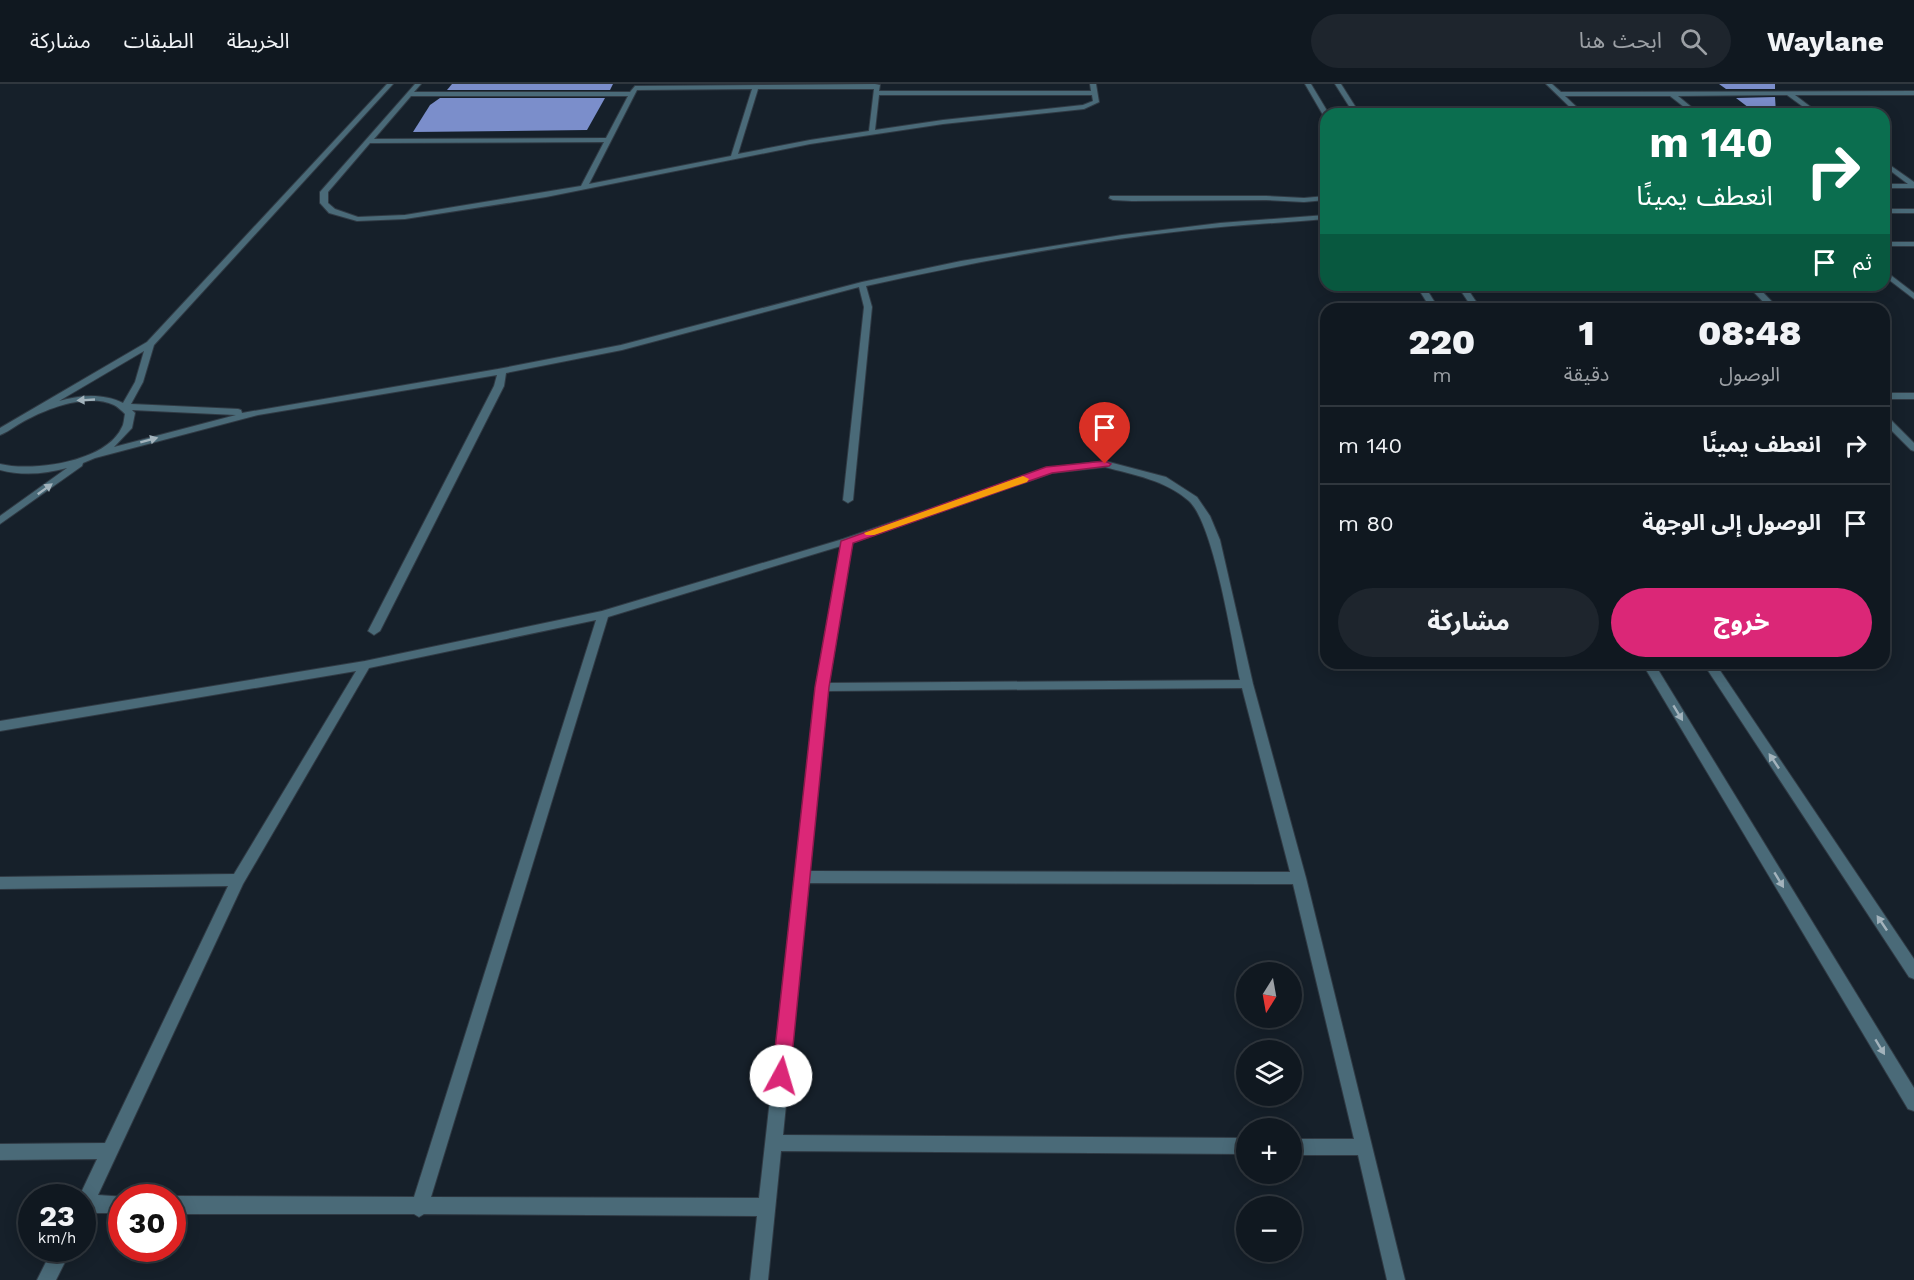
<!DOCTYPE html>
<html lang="ar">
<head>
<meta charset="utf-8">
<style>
  :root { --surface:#101820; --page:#1e252d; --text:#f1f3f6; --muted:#9ca0a5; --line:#30373e; --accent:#db2777 }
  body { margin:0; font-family:"Work Sans","Noto Sans Arabic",sans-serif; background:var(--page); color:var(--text); direction:rtl; height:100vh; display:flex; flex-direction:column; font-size:22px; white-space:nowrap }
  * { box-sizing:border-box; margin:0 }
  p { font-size:20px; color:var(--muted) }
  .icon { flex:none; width:33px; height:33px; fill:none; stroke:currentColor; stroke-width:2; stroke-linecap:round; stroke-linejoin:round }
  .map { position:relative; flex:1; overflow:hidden; direction:ltr }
  .details { position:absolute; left:1320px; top:219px; width:570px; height:366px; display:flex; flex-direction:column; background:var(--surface); border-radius:18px; box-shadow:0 3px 15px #0003,0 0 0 2px var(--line); direction:rtl }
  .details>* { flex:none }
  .guide { position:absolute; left:1320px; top:24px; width:570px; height:183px; border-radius:18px; box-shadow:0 3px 15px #0003,0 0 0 2px var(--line); direction:rtl; background:#0b6e4f; color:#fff; overflow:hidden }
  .needle { width:39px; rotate:191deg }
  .tools { position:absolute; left:1236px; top:878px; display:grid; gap:12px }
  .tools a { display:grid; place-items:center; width:66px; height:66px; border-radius:50%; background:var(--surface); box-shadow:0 3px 15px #0003,0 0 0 2px var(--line); font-size:30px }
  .speed { position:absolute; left:18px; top:1100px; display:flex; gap:12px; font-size:30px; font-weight:700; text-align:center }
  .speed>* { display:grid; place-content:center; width:78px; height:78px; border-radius:50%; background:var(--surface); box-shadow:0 3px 15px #0003,0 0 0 2px var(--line); line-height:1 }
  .speed small { font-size:15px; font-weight:400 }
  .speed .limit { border:9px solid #d22; background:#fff; color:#111 }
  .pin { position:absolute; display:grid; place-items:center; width:51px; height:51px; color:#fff; margin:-62px -26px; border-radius:50% 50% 50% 0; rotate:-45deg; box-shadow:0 0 6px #0007 }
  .pin .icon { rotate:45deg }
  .me { position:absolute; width:66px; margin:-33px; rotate:6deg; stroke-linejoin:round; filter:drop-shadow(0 0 4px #0008) }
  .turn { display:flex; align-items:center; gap:21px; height:126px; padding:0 18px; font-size:27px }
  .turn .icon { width:78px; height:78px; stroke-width:2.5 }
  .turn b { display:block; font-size:42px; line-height:51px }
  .then { display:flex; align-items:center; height:57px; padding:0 18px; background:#0003; gap:12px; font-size:22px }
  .eta { display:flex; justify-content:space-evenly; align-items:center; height:102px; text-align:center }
  .eta b { font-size:36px; font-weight:800; line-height:42px }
  .action { display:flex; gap:12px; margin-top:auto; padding:12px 18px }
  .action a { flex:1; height:69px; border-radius:36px; background:var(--accent); color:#fff; font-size:24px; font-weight:800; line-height:69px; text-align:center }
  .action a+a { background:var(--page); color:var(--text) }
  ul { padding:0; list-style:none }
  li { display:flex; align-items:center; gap:18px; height:78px; padding:0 18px; border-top:2px solid var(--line) }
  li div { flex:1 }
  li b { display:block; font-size:22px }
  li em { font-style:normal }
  header { display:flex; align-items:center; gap:36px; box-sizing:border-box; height:84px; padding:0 30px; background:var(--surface); border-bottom:2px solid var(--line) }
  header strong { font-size:28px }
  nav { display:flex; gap:33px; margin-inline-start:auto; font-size:21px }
  .search { width:420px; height:54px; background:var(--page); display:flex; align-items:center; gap:15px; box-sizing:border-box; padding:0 21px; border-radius:33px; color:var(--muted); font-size:22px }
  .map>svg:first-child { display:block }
  .building { fill:#7b8ecb }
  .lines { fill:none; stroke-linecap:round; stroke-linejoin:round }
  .minor-casing { stroke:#303a44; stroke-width:2 }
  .tertiary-casing { stroke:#303a44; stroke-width:2 }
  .minor { fill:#4a6a78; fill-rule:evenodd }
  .tertiary { fill:#4a6a78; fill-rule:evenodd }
  .oneway { fill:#a3b3bc }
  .route { fill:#db2777; stroke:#8e194d; stroke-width:1.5 }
  .slow { fill:#f59e0b }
</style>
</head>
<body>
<header>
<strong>Waylane</strong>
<div class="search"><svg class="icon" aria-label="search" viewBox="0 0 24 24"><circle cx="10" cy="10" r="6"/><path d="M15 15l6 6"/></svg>ابحث هنا</div>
<nav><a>الخريطة</a><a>الطبقات</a><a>مشاركة</a></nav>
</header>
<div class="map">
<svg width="1914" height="1196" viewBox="0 0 1914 1196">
  <rect width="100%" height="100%" fill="#16202a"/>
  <g class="building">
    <path d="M 452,0 L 613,0 L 610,6 L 447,6 Z"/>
    <path d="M 1719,0 L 1775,0 L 1775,5 L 1726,5 Z"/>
    <path d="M 1775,13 L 1776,30 L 1757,30 L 1736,14 Z"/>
    <path d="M 440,14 L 605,14 L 587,46 L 413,48 L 430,21 Z"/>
  </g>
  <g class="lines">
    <defs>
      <g id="minor">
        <path d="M 387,0 L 393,0 L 154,261 L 143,298 L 131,320 L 238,325 L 241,326 L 242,329 L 498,285 L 621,261 L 862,198 L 961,177 L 1122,151 L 1220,139 L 1326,131 L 1326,135 C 1291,138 1256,140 1221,143 C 1102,154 983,176 866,202 L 872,223 L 853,416 L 848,419 L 843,416 L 864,223 L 859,203 L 622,266 L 506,289 L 504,302 L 380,547 L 374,551 L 368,547 L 494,302 L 497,291 L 258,331 L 95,374 L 83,379 L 82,382 L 0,440 L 0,432 L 67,384 C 45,390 23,392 0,386 L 0,380 C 32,388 107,378 122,343 C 124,340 124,334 125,330 C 122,327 118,323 114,321 C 89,309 51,323 28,335 C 19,339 10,347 0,351 L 0,344 L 147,258 ZM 144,267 L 135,298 L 123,319 C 103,309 80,311 59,317 ZM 132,326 L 236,331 L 114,363 L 132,344 L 135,329 Z"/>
        <path d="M 415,0 L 421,0 L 414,8 L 630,8 L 635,2 L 875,0 L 880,1 L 879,7 L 1091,7 L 1090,0 L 1096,0 L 1099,18 L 1084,25 L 943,40 L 810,60 L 546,113 L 405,135 L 357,137 L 329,129 L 320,119 L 320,108 ZM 752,5 L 731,72 L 589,100 L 637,6 ZM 758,5 L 874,5 L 869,47 L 810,56 L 738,70 ZM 879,11 L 1092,11 L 1093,17 L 1083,21 L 943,36 L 875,46 ZM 411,12 L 628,12 L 606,54 L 374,55 ZM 604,58 L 581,102 L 405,131 L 358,133 L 335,125 L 328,119 L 328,108 L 370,59 Z"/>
        <path d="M 1546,0 L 1552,0 L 1561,8 L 1914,7 L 1914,11 L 1795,11 L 1820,30 L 1813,30 L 1787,11 L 1678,12 L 1700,30 L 1693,30 L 1670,12 L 1565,12 L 1584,30 L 1577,30 Z"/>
        <path d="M 1884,77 L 1914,98 L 1914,104 L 1884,104 L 1884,100 L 1908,100 L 1884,82 Z"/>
        <path d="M 1110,112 L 1266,112 L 1304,114 L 1326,112 L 1326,116 L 1304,118 L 1266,116 L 1132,117 L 1113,116 L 1109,114 Z"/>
        <rect x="1884" y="158" width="30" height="4"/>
        <path d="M 1884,186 L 1914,209 L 1914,215 L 1884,192 Z"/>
        <path d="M 1747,201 L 1756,201 L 1779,225 L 1770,225 Z"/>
        <rect x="1884" y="309" width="30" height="6"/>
        <path d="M 1884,331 L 1887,332 L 1914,359 L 1914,367 L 1911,366 L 1884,339 Z"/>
        <path d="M 1105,377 L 1166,393 L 1197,413 L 1210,432 L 1220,456 L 1253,600 L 1306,794 L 1405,1196 L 1387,1196 L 1358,1071 L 1292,1071 L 1292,1055 L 1354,1055 L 1293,800 L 808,799 L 783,1051 L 1246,1054 L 1246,1070 L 781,1067 L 768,1196 L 750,1196 L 757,1132 L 424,1130 L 419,1133 L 414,1130 L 172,1130 L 172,1113 L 171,1113 L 172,1112 L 414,1113 L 596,536 L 369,584 L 243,800 L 98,1111 L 126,1113 L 122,1113 L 122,1129 L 90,1129 L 88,1132 L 82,1134 L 82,1113 L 79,1113 L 97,1075 L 0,1076 L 0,1060 L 105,1059 L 228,802 L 0,805 L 0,793 L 234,790 L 356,587 L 0,647 L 0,637 L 365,577 L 602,527 L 843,455 L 1048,384 ZM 1105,383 C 1134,391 1165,396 1189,417 C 1214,440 1232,558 1240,596 L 829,599 L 852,459 L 1052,389 ZM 841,462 L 816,603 L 759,1114 L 431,1113 L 608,533 ZM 1242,604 L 1290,788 L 809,787 L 828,607 Z"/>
        <path d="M 53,1164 L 72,1164 L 56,1196 L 37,1196 Z"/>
      </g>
      <g id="tertiary">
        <path d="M 1305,0 L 1311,0 L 1329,30 L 1326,30 L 1326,33 L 1323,31 Z"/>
        <path d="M 1335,0 L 1341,0 L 1360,30 L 1354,30 Z"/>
        <rect x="1884" y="125" width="30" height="4"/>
        <path d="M 1416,201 L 1424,201 L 1439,225 L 1431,225 Z"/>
        <path d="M 1457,201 L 1465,201 L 1481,225 L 1473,225 Z"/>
        <path d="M 1642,579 L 1654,579 L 1914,1004 L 1914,1027 L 1908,1025 Z"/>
        <path d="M 1703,579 L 1715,579 L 1914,875 L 1914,895 L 1909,893 Z"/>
      </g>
    </defs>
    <use href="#minor" class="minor-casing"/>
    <use href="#tertiary" class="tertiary-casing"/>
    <use href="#minor" class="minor"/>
    <use href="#tertiary" class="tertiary"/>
  </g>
  <defs><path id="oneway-solid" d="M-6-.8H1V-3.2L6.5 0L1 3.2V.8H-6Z" transform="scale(1.5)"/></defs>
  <g class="oneway">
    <use href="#oneway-solid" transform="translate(86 316) rotate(177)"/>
    <use href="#oneway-solid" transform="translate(149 356) rotate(-15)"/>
    <use href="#oneway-solid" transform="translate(45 405) rotate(-36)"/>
    <use href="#oneway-solid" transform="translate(1678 629) rotate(59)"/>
    <use href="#oneway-solid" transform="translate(1774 677) rotate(-124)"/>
    <use href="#oneway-solid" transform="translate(1779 796) rotate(59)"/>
    <use href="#oneway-solid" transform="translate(1882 839) rotate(-124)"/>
    <use href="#oneway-solid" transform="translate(1880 963) rotate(59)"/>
  </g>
  <path class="route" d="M 1105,377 L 1111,380 L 1109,382 L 1052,389 L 853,459 L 829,603 L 790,992 L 787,998 L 781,1001 L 774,998 L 772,992 L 815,603 L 841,457 L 1046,383 Z"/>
  <path class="slow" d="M 1023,392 L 1029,395 L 1027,398 L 874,451 L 866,451 L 864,449 Z"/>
</svg>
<div class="tools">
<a><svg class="needle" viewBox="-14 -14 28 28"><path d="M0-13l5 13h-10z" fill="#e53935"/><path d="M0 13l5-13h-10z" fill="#9ca0a5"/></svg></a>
<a><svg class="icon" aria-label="layers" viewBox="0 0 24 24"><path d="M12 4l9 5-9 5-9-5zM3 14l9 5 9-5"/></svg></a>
<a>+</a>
<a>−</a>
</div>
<div class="speed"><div>23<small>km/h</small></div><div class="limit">30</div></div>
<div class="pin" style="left:1105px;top:380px;background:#d93025"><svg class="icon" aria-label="arrive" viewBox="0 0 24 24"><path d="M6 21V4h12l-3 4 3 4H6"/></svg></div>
<svg class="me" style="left:781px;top:992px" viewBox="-20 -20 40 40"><circle r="19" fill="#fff"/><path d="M0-13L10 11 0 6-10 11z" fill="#db2777"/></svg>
<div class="guide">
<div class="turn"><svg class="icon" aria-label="right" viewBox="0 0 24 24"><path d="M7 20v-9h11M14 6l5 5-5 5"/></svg><div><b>140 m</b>انعطف يمينًا</div></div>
<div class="then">ثم<svg class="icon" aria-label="arrive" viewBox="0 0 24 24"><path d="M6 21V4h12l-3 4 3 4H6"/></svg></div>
</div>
<section class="details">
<div class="eta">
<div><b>08:48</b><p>الوصول</p></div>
<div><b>1</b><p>دقيقة</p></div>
<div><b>220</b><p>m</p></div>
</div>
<ul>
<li><svg class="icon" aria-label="right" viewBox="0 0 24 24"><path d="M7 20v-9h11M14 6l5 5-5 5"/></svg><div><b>انعطف يمينًا</b></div><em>140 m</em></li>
<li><svg class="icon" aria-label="arrive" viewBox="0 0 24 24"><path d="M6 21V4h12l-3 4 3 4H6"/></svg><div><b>الوصول إلى الوجهة</b></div><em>80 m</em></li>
</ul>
<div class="action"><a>خروج</a><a>مشاركة</a></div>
</section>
</div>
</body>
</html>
